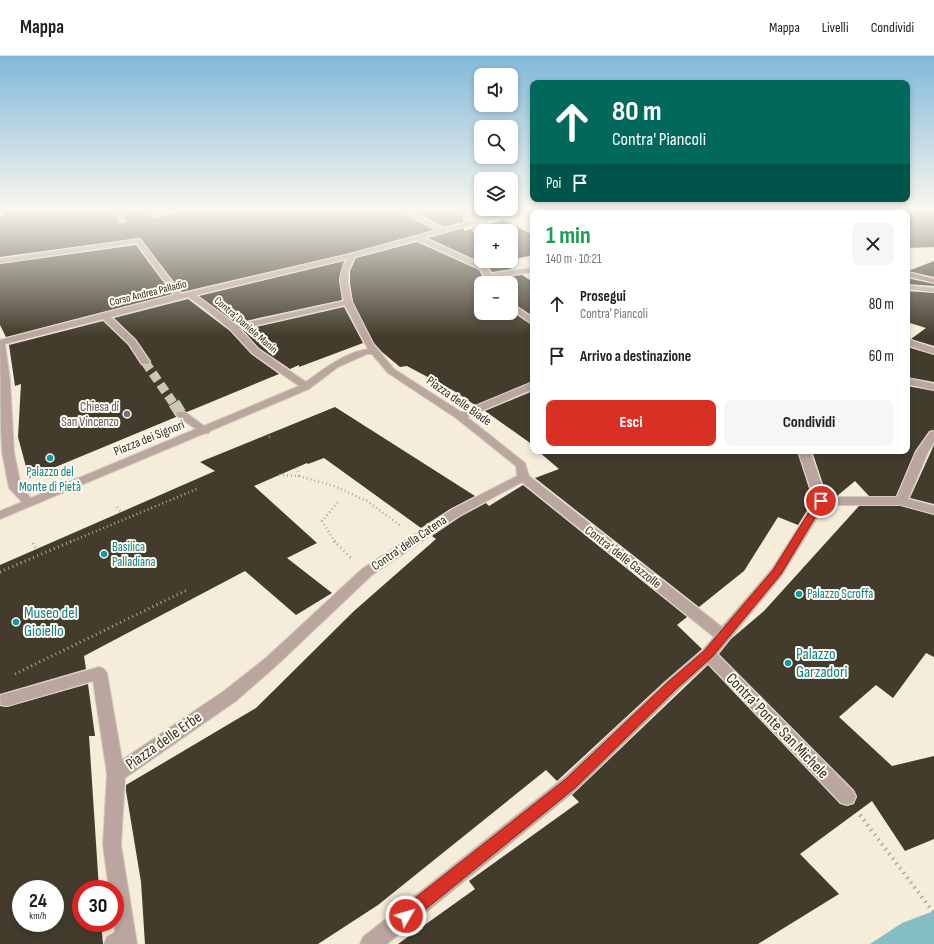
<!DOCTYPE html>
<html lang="it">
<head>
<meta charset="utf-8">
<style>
  :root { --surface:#fff; --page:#f6f6f6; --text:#222; --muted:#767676; --line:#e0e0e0; --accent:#d93025 }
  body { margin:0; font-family:"Sofia Sans Condensed",sans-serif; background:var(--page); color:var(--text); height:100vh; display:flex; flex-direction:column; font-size:15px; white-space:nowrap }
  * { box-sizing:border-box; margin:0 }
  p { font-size:13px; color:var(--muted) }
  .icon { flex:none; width:22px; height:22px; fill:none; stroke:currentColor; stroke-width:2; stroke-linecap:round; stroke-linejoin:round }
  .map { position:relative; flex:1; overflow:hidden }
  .details { position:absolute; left:530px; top:154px; width:380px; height:244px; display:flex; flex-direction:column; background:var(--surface); border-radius:8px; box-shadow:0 2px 6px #0003 }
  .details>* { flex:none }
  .hud { position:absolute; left:530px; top:24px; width:380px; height:122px; border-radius:8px; box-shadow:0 2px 6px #0003; background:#00695c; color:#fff; overflow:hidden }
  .buttons { position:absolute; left:474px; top:12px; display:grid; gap:8px }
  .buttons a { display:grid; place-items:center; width:44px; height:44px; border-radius:8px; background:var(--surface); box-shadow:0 2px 6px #0003; font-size:20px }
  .speed { position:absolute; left:12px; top:824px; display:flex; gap:8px; font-size:20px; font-weight:700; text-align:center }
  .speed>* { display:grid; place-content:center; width:52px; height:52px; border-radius:50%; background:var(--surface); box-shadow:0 2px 6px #0003; line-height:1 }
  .speed small { font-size:10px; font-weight:400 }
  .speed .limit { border:6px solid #d22; background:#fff; color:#111 }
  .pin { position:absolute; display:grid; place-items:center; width:34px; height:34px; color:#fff; margin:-17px; border:2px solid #fff; border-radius:50%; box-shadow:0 1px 4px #0007 }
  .me { position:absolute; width:44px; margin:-22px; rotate:52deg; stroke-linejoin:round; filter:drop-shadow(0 0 3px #0008) }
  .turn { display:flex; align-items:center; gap:14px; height:84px; padding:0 16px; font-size:18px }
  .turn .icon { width:52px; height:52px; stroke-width:2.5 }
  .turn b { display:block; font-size:28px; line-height:34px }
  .then { display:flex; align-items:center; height:38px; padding:0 16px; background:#0003; gap:8px; font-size:15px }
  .round { display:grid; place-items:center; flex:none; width:42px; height:42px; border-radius:8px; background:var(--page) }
  .overview { display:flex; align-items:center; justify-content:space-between; height:68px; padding:0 16px }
  h1 { font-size:24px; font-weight:700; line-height:30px; color:#1e9e55 }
  .cta { display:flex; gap:8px; margin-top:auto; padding:8px 16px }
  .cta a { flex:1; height:46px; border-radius:8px; background:var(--accent); color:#fff; font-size:16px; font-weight:700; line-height:46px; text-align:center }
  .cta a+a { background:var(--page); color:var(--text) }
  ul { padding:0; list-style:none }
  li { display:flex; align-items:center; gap:12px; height:52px; padding:0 16px }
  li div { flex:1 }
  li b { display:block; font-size:15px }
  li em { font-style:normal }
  header { display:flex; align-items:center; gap:24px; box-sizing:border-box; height:56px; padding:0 20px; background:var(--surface); border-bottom:1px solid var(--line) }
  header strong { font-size:19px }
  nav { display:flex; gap:22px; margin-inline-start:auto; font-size:14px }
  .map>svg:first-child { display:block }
  .green { fill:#bce0c9 }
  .water { fill:#85bec2 }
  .building { fill:#433c2d; fill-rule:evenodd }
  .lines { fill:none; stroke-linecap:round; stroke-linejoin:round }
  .street-tunnel-far2 { stroke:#cec7b6; stroke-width:7; stroke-dasharray:7 3.5; stroke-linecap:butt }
  .street-tunnel-far1 { stroke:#cec7b6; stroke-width:9; stroke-dasharray:9 4.5; stroke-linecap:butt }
  .street-tunnel { stroke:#cec7b6; stroke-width:12; stroke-dasharray:12 5.5; stroke-linecap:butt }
  .lane-casing { stroke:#d2cbba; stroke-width:1 }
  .street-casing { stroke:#d2cbba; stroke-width:2 }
  .secondary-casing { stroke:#d2cbba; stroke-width:2 }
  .path-far2 { stroke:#aea899; stroke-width:2.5; stroke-dasharray:1 3; stroke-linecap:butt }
  .path-far1 { stroke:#aea899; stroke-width:3; stroke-dasharray:1 3.5; stroke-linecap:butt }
  .path { stroke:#aea899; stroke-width:4; stroke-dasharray:1.5 4.5; stroke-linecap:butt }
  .lane { fill:#bba59f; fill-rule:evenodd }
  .street { fill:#bba59f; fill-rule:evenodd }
  .secondary { fill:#a18279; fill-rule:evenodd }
  .route { fill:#d93025; stroke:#8d1f18 }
  .worship-dot { fill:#6b7280; stroke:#fffaef; stroke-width:1.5 }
  .culture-dot { fill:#0f9aa8; stroke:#fffaef; stroke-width:1.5 }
  .labels { text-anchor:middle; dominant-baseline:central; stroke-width:4; stroke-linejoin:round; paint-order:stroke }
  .far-street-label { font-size:11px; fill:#322f28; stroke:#fffaef }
  .street-label { font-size:13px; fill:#322f28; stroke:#fffaef }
  .worship-label { font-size:13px; fill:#5b616d; stroke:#fffaef; text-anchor:end }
  .culture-label { font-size:13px; fill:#0d838f; stroke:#fffaef; text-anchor:start }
  .near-culture-label { font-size:16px; fill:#0d838f; stroke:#fffaef; text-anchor:start }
  .near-street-label { font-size:16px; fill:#322f28; stroke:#fffaef }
</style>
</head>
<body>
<header>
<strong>Mappa</strong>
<nav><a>Mappa</a><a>Livelli</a><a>Condividi</a></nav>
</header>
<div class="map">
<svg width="934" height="888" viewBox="0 0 934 888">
  <rect width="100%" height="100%" fill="#f5edda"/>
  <path class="green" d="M 424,155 L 501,155 L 451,169 Z"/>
  <path class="water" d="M 934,855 L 934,888 L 870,888 L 902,867 Z"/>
  <g class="building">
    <path d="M 7,155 L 114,155 L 120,168 L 126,166 L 123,155 L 161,155 L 150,159 L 154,163 L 182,155 L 399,155 L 434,174 L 350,197 L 182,236 L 140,182 L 0,201 L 0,162 Z"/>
    <path d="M 413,155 L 463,155 L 463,166 L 444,171 Z"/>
    <path d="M 907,155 L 934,155 L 934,191 L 907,192 Z"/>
    <path d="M 504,164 L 533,179 L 533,199 L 511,204 L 511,175 L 481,175 L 481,205 L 505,205 L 501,206 L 512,213 L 492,216 L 487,209 L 428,182 L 464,172 L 464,175 Z"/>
    <path d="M 417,186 L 479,214 L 486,227 L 481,227 L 481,257 L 511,257 L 511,255 L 533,270 L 533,325 L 475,349 L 454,335 L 407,310 L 400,311 L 382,296 L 374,287 L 353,246 L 350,227 L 350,215 L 356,202 Z"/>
    <path d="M 136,189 L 172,238 L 6,281 L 0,269 L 0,208 Z"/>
    <path d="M 344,205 L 339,224 L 342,244 L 236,267 L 199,240 Z"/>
    <path d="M 934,205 L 934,221 L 908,215 Z"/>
    <path d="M 522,219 L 533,226 L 533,260 L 511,246 L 511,227 L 497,227 L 495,223 Z"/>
    <path d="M 907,222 L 934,228 L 934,230 L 907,228 Z"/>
    <path d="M 907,235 L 934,237 L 934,290 L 911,283 L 926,272 L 907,266 Z"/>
    <path d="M 188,243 L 230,275 L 251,298 L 279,318 L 187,356 L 177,354 L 175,357 L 176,361 L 29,422 L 18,381 L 21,328 L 15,330 L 9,289 L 103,265 L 128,289 L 141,309 L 148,310 L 151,305 L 136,283 L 114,262 Z"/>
    <path d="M 344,251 L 363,287 L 299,311 L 299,309 L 290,313 L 259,292 L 243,274 Z"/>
    <path d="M 907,291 L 934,299 L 934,326 L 907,321 Z"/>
    <path d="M 907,330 L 934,335 L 934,374 L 929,375 L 915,395 L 896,440 L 869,440 L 855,425 L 837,440 L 827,440 L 812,395 L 907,395 Z"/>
    <path d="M 533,335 L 533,389 L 485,355 Z"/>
    <path d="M 335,351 L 475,440 L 450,453 L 421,472 L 324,402 L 308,408 L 307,407 L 254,430 L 317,487 L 287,502 L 332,537 L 296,559 L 245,515 L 84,600 L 86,613 L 0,638 L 0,509 L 215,415 L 200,406 Z"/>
    <path d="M 934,389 L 934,448 L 910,442 Z"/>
    <path d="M 538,395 L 797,395 L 813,445 L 798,469 L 778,461 L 744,515 L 699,551 L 535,422 L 559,413 Z"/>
    <path d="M 523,429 L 687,561 L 677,569 L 702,593 L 665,625 L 557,725 L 546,714 L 378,849 L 318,888 L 145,888 L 141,826 L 126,735 L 126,729 L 256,652 L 354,555 L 436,483 L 432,480 L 460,461 L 486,447 L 489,450 Z"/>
    <path d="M 859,450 L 901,450 L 934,459 L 934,601 L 926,597 L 893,642 L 876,629 L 839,661 L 892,710 L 934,700 L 934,783 L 905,795 L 872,745 L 800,798 L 839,838 L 758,888 L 398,888 L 475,833 L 469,825 L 579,746 L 572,739 L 708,609 L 840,748 L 847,750 L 854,748 L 857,740 L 854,734 L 719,598 L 731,583 L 764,555 Z"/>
    <path d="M 88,628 L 95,680 L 89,680 L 99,833 L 81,833 L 81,867 L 101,867 L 103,888 L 0,888 L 0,650 L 7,651 ZM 21,833 L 55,833 L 55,867 L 21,867 Z"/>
  </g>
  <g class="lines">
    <path class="street-tunnel-far2" d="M 473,172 L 481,176"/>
    <path class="street-tunnel-far1" d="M 145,306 L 174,348"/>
    <path class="street-tunnel" d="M 174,347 L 181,358"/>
    <defs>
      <path id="lane" d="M 907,229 L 934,232 L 934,236 L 907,233 Z"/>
      <g id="street">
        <path d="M 0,155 L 3,155 L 3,156 L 0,158 Z"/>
        <path d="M 115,155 L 121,155 L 125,165 L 124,166 L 120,166 Z"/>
        <path d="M 167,155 L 181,155 L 154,162 L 151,160 Z"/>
        <path d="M 400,155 L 409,155 L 444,173 L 507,155 L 518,155 L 424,182 L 486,210 L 491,218 L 533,212 L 533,216 L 493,222 L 496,227 L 488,227 L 480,213 L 417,184 L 355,201 L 348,215 L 348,227 L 352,246 L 373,288 L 394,313 L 461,356 L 533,326 L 533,333 L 467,361 L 525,407 L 529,420 L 722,571 L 772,513 L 815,445 L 798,395 L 810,395 L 826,441 L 897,441 L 916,396 L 930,376 L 934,375 L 934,386 L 928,396 L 908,443 L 934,450 L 934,458 L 901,449 L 825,449 L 782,519 L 717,598 L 853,735 L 856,741 L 853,747 L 847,749 L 841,747 L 708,607 L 678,634 L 577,733 L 387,888 L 360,888 L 363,881 L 565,721 L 666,626 L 703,594 L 714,581 L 522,426 L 459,460 L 372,519 L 277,609 L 236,645 L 125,722 L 121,789 L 137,888 L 104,888 L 107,881 L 115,876 L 114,867 L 115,867 L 115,833 L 109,833 L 103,789 L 107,718 L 93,625 L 7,650 L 1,649 L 0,642 L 1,639 L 99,611 L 104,613 L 107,617 L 122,704 L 224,635 L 267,601 L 362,513 L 451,454 L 517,420 L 516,410 L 456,362 L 388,317 L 372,298 L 367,298 L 338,311 L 309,333 L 210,375 L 209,377 L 203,378 L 0,463 L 0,455 L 22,446 L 9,432 L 2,396 L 1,373 L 0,284 L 174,239 L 137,187 L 0,207 L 0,203 L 139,183 L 141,184 L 181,238 L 350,198 L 438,174 ZM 347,203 C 337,221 340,226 344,245 L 236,269 L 196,239 ZM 188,241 L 204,252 L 231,274 L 252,297 L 299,330 L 204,370 L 185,356 L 177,356 L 176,358 L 177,360 L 196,373 L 31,442 L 21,431 L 14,396 L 10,324 L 5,288 L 103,263 L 129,288 L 142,308 L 148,308 L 150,306 L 135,284 L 111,261 ZM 345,249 L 368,293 C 346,296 323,313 306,326 L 258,293 L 240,273 Z"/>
        <path d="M 603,155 L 612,155 L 613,157 L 605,157 Z"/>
        <path d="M 511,247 L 533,262 L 533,269 L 511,253 Z"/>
        <path d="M 907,283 L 934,292 L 934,298 L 907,289 Z"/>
        <path d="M 907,322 L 934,328 L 934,334 L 907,328 Z"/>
      </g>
      <g id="secondary">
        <path d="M 787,155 L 793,155 L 794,157 L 788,157 Z"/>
        <path d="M 907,216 L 934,223 L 934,227 L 907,220 Z"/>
      </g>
    </defs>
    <use href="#lane" class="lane-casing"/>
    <use href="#street" class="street-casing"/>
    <use href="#secondary" class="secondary-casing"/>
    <g class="path-far2">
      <path d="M 269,381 L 271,380"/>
      <path d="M 279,419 L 299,420 L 296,411"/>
      <path d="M 299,420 L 334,430 L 367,445 L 401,470"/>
      <path d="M 117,451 L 121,456"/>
      <path d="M 70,486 L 197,433"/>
      <path d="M 335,486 L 322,465 L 339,445"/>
    </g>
    <g class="path-far1">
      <path d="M 334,485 L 351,502"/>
      <path d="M 33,487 L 36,493"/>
      <path d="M 0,516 L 72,485"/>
      <path d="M 15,618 L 187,534"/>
    </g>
    <path class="path" d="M 860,759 L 934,857"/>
    <use href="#lane" class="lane"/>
    <use href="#street" class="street"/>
    <use href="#secondary" class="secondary"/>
  </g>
  <linearGradient id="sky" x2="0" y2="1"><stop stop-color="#80b8d9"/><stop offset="0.55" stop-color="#faf7ee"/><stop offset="1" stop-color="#faf7ee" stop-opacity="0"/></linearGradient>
  <rect width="934" height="280" fill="url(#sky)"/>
  <path class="route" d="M 821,442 L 825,445 L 781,518 L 712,601 L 676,633 L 576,731 L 411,865 L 406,867 L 400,865 L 398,860 L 400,854 L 566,723 L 668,626 L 704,595 L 773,514 L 816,445 Z"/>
  <circle class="worship-dot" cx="127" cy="358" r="4"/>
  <g class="culture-dot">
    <circle cx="50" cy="402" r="4"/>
    <circle cx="104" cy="498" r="4"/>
    <circle cx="799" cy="538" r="4"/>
    <circle cx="16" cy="566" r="4"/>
    <circle cx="788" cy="607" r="4"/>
  </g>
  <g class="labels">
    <g class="far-street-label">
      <text transform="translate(148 237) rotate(-14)">Corso Andrea Palladio</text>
      <text transform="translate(246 269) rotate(41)">Contra' Daniele Manin</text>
    </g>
    <g class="street-label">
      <text transform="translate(459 345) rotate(35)">Piazza delle Biade</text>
      <text transform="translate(149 382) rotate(-22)">Piazza dei Signori</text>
      <text transform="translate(409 487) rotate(-34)">Contra' della Catena</text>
      <text transform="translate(623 501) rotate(38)">Contra' delle Gazzolle</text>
    </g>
    <g class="worship-label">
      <text x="119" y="351">Chiesa di<tspan x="119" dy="15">San Vincenzo</tspan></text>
    </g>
    <g class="culture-label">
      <text x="50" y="416" text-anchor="middle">Palazzo del<tspan x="50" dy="15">Monte di Pietà</tspan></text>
      <text x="112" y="491">Basilica<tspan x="112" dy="15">Palladiana</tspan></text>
      <text x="807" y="538">Palazzo Scroffa</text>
    </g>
    <g class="near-culture-label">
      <text x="24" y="557">Museo del<tspan x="24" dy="18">Gioiello</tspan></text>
      <text x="796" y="598">Palazzo<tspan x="796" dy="18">Garzadori</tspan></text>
    </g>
    <g class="near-street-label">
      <text transform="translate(777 670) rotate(46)">Contra' Ponte San Michele</text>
      <text transform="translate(164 685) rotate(-35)">Piazza delle Erbe</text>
    </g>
  </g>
</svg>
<div class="buttons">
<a><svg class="icon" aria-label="sound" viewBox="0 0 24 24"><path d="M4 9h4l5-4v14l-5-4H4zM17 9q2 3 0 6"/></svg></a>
<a><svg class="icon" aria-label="search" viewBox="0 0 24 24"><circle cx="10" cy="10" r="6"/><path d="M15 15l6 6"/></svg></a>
<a><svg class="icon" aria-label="layers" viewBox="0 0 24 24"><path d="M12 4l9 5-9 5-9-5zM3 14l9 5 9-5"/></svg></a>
<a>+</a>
<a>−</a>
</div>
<div class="speed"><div>24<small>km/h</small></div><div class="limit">30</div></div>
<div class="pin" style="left:821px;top:445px;background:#d93025"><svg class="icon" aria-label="arrive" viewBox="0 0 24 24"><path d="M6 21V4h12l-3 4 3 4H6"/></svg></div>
<svg class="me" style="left:406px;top:860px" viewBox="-20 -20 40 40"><circle r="17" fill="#d93025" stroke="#fff" stroke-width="3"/><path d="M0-11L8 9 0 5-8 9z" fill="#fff"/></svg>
<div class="hud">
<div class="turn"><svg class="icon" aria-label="ahead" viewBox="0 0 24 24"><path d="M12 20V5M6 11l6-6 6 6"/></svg><div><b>80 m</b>Contra' Piancoli</div></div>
<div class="then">Poi<svg class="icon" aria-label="arrive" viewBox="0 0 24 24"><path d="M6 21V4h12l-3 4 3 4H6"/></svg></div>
</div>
<section class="details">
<div class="overview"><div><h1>1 min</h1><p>140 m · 10:21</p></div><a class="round"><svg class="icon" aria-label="close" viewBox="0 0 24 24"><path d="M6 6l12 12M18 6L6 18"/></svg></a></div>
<ul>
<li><svg class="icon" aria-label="ahead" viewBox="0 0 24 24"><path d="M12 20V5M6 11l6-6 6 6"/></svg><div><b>Prosegui</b><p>Contra' Piancoli</p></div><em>80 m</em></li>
<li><svg class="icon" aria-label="arrive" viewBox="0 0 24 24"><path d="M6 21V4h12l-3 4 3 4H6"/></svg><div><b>Arrivo a destinazione</b></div><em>60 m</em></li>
</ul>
<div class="cta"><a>Esci</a><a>Condividi</a></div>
</section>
</div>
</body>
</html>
